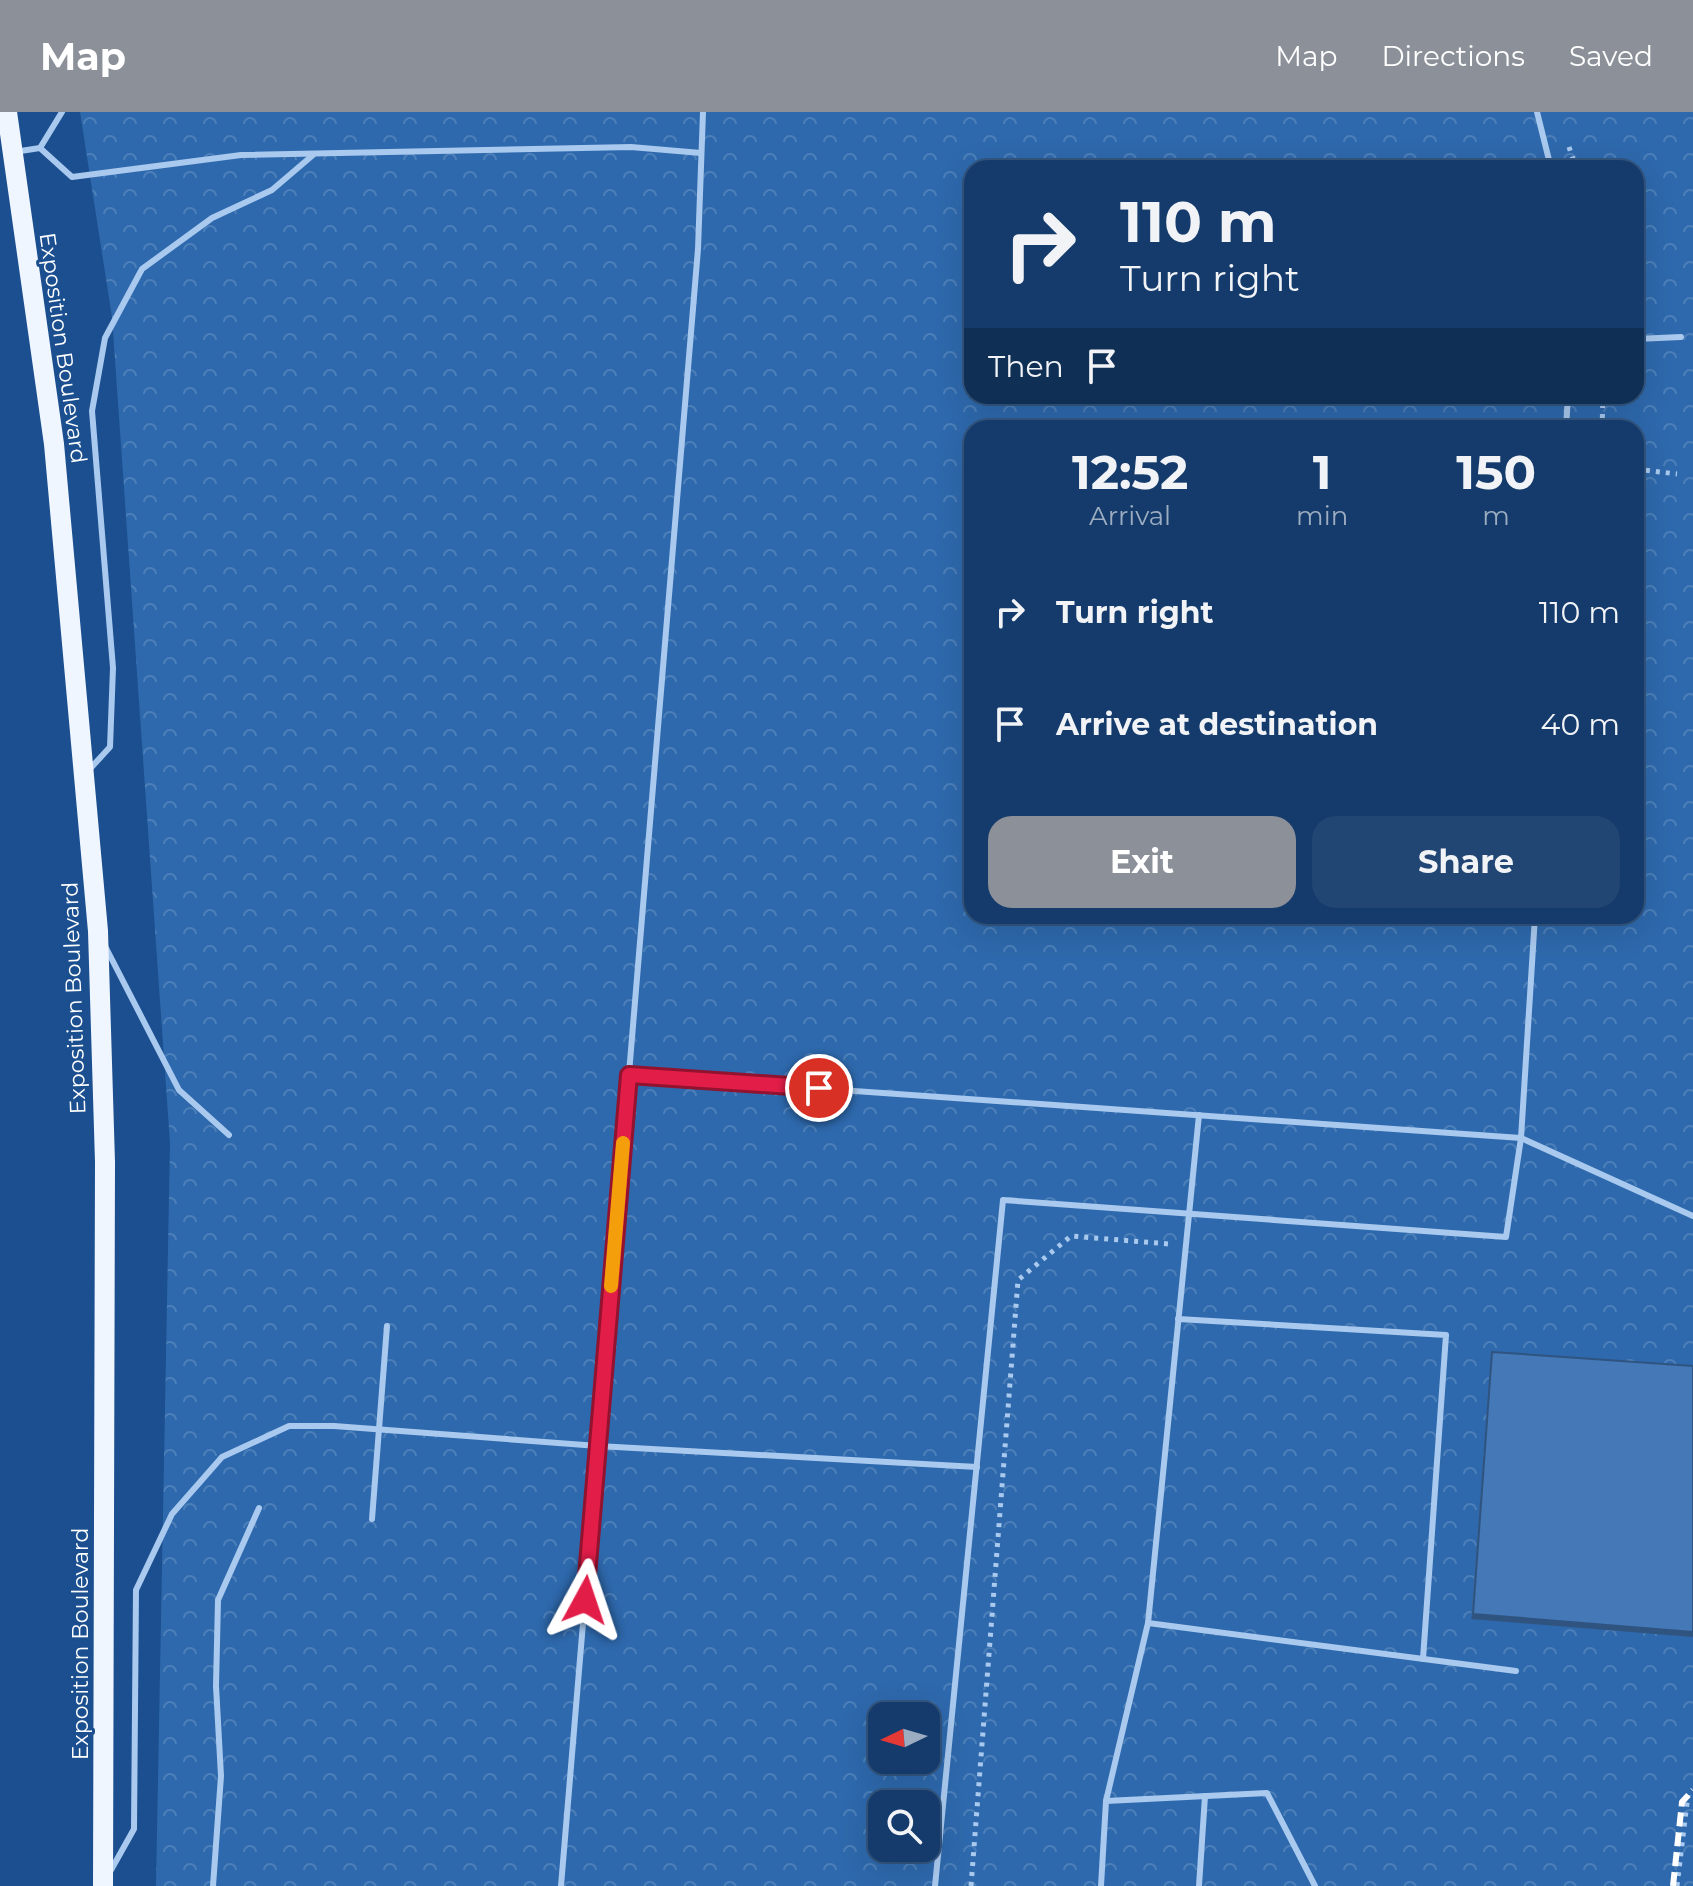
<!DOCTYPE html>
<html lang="en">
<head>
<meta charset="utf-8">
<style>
  :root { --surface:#143b6b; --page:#214673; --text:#f1f3f6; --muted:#9dadc1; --line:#33557e; --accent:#8c9099 }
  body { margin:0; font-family:Montserrat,sans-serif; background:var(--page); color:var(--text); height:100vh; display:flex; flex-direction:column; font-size:30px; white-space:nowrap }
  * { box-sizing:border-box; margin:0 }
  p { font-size:26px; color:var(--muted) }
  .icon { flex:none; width:44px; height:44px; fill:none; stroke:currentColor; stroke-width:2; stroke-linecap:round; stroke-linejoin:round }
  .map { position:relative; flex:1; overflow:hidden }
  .details { position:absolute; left:964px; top:308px; width:680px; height:504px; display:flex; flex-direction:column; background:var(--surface); border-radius:24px; box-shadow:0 8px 32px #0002,0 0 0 2px var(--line) }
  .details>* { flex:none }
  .hud { position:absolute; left:964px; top:48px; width:680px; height:244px; border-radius:24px; box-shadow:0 8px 32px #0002,0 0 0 2px var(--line); background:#143b6b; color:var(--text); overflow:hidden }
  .needle { width:52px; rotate:265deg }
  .tools { position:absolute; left:868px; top:1590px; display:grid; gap:16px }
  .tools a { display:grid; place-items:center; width:72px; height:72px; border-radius:16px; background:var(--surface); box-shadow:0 8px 32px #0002,0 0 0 2px var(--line); font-size:40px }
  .pin { position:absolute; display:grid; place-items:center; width:68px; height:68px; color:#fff; margin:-34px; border:4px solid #fff; border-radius:50%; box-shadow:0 2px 8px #0007 }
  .me { position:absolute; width:88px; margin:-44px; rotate:5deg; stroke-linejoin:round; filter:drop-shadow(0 0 6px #0008) }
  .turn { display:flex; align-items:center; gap:28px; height:168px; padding:0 24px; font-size:36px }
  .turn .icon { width:104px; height:104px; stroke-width:2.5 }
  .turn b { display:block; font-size:56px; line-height:68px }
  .then { display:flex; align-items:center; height:76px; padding:0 24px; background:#0003; gap:16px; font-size:30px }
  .eta { display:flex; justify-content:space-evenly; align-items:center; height:136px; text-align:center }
  .eta b { font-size:48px; font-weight:700; line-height:56px }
  .action { display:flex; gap:16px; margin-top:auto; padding:16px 24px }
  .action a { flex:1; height:92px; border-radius:24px; background:var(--accent); color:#fff; font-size:32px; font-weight:700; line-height:92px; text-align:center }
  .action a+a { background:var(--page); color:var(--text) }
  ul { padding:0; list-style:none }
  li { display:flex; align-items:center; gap:24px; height:112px; padding:0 24px }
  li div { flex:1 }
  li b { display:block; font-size:30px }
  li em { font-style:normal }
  header { display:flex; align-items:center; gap:48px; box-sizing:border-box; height:112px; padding:0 40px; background:var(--accent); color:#fff }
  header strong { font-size:38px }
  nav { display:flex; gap:44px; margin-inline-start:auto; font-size:28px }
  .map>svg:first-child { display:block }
  .forest { fill:url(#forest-crowns); fill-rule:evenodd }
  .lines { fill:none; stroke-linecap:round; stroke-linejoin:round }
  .path { stroke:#a9c9ee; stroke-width:5; stroke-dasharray:4 6; stroke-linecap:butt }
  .service { stroke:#a9c9ee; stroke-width:6 }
  .primary { stroke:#f0f6ff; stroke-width:20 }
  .rail { stroke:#fff; stroke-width:6; stroke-dasharray:14 6; stroke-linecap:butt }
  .wall { fill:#3a679d }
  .shaded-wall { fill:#305480 }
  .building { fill:#4478b7; stroke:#305480; stroke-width:2 }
  .route-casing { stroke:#92132f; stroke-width:20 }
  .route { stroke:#e11d48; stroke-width:14 }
  .slow { stroke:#f59e0b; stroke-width:14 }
  .labels { text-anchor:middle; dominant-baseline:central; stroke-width:6; stroke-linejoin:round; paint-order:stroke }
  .street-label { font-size:22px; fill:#fff; stroke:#1b4f8f }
</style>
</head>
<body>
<header>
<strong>Map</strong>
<nav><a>Map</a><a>Directions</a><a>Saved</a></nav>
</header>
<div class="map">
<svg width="1693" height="1774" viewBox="0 0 1693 1774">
  <defs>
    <pattern id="forest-crowns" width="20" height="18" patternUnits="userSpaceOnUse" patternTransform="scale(2)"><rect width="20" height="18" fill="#2e69ad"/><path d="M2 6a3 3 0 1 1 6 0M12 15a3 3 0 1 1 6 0" fill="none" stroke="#4d80b9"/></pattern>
  </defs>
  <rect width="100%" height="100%" fill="#1b4f8f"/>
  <path class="forest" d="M 80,0 L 1693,0 L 1693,1774 L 156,1774 L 170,1031 L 112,205 ZM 972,56 L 1636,56 L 1636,284 L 972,284 ZM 972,316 L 1636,316 L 1636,804 L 972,804 ZM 882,1604 L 926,1604 L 926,1648 L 882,1648 ZM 882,1692 L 926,1692 L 926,1736 L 882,1736 Z"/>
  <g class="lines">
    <g class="path">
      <path d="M 1569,35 L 1576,56"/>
      <path d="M 1602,316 L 1603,284"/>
      <path d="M 1636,357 L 1677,362"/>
      <path d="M 971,1774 L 1018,1168 L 1071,1124 L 1169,1132"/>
      <path d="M 1677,1774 L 1688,1683"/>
    </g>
    <g class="service">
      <path d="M 1537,0 L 1551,56"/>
      <path d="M 40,36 L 72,65 L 241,43 L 631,35 L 701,41"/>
      <path d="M 14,40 L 40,36 L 62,0"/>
      <path d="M 1636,227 L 1681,225"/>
      <path d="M 1566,316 L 1568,284"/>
      <path d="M 88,659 L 110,635 L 113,556 L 92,299 L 105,226 L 142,157 L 212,106 L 272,78 L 313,43"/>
      <path d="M 105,834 L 179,978 L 229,1023"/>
      <path d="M 629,963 L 1521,1026 L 1693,1104"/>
      <path d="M 1199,1003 L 1148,1511 L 1516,1559"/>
      <path d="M 1178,1207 L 1446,1223 L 1423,1547"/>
      <path d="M 372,1407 L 387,1214"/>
      <path d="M 1106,1689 L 1148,1511"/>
      <path d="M 111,1758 L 134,1717 L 136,1478 L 172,1402 L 222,1345 L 289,1314 L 334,1314 L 598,1334 L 977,1355"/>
      <path d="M 213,1774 L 221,1664 L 216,1574 L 218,1488 L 259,1396"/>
      <path d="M 561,1774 L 698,137 L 703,0"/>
      <path d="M 935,1774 L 1003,1088 L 1506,1125 L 1521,1026 L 1535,804"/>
      <path d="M 1101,1774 L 1106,1689 L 1267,1681 L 1315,1774"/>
      <path d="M 1199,1774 L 1205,1684"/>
    </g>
    <path class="primary" d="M 7,0 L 54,332 L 98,819 L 105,1050 L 103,1774"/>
    <path class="rail" d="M 1673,1774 L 1682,1690 L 1693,1678"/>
  </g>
  <path class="wall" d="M 1492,1240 L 1693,1254 L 1693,1525 L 1471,1507 L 1491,1245 Z"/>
  <path class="shaded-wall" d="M 1473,1502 L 1693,1520 L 1693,1525 L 1471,1507 Z"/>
  <path class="building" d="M 1492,1240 L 1693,1254 L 1693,1520 L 1473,1502 Z"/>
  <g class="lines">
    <defs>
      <path id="route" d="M 585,1488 L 629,963 L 819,976"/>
    </defs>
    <use href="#route" class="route-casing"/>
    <use href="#route" class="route"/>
    <path class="slow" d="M 611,1174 L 623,1031"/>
  </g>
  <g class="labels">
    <g class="street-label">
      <text transform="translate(63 236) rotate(82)">Exposition Boulevard</text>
      <text transform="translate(74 886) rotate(-92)">Exposition Boulevard</text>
      <text transform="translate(80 1532) rotate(-90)">Exposition Boulevard</text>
    </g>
  </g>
</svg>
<div class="tools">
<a><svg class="needle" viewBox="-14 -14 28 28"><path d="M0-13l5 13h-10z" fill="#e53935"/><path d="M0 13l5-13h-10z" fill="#9dadc1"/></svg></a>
<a><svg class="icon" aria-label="search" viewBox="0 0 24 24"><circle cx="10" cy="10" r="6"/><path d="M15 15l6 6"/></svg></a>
</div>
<div class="pin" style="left:819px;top:976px;background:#d93025"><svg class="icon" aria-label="arrive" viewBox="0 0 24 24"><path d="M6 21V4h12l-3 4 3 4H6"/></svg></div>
<svg class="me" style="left:585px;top:1488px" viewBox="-20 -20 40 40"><path d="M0-17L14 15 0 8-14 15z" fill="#e11d48" stroke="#fff" stroke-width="4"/></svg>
<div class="hud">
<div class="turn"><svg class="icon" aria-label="right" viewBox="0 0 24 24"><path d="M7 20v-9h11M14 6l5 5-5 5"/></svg><div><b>110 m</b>Turn right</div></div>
<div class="then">Then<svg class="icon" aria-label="arrive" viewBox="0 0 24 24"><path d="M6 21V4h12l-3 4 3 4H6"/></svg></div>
</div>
<section class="details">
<div class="eta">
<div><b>12:52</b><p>Arrival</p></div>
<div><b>1</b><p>min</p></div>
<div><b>150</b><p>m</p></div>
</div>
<ul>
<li><svg class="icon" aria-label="right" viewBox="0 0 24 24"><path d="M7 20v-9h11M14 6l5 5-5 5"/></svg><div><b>Turn right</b></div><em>110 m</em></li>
<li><svg class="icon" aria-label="arrive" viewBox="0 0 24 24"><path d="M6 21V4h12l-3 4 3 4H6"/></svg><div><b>Arrive at destination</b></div><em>40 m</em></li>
</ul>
<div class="action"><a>Exit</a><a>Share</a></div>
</section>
</div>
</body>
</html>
